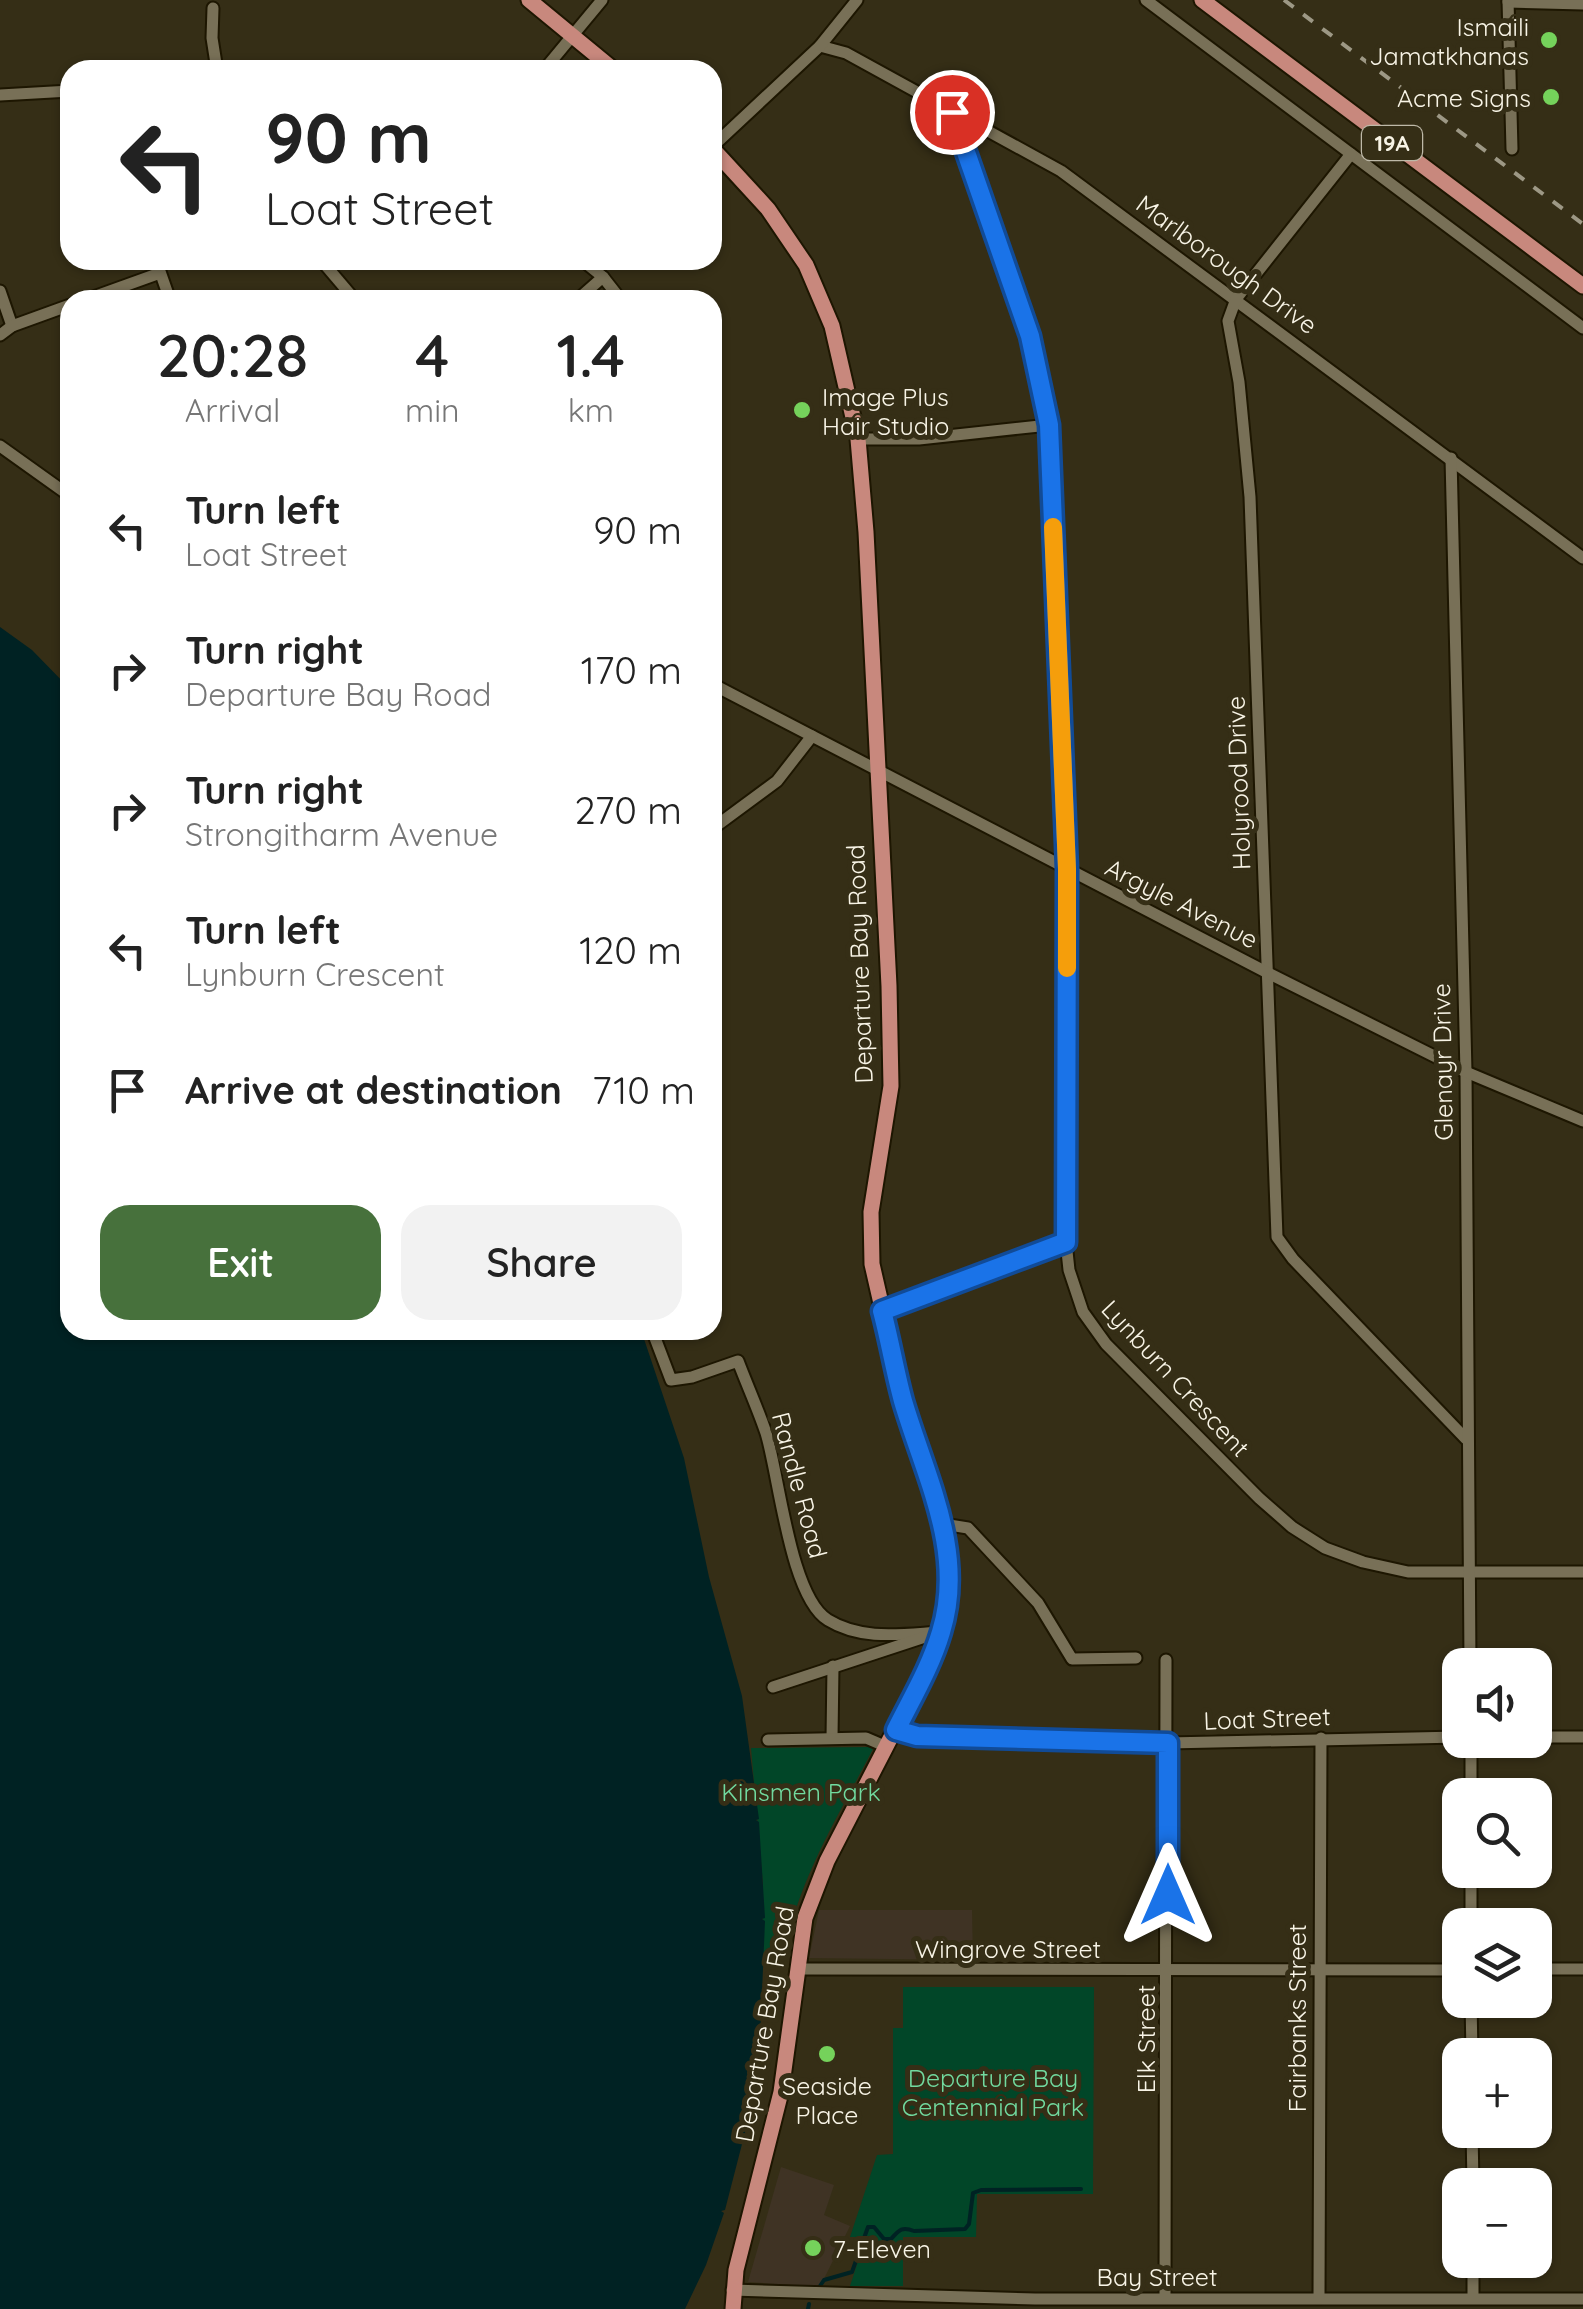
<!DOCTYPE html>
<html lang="en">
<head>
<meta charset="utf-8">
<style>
  :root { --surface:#fff; --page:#f2f2f2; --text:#222; --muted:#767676; --accent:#47713c }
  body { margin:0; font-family:Quicksand,sans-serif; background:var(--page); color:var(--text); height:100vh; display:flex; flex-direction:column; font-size:38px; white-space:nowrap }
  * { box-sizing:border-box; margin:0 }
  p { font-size:32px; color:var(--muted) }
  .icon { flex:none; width:55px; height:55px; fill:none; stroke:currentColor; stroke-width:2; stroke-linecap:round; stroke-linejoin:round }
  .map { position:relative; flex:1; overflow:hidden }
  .panel { position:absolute; left:60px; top:290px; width:662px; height:1050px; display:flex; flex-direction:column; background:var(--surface); border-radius:30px; box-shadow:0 2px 8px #0004 }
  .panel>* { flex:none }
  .top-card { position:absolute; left:60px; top:60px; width:662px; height:210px; border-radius:30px; box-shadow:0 2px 8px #0004; background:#fff; color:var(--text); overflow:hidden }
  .buttons { position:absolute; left:1442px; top:1648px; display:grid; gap:20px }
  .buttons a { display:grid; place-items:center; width:110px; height:110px; border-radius:20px; background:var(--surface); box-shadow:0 2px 8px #0004; font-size:50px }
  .pin { position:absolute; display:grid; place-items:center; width:85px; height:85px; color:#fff; margin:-42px; border:5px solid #fff; border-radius:50%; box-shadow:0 2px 10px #0007 }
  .me { position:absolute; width:110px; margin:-55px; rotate:0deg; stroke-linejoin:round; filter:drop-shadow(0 0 8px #0008) }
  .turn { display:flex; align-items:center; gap:35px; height:210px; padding:0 40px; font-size:45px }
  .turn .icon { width:130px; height:130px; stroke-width:2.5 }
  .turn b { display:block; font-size:70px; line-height:85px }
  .eta { display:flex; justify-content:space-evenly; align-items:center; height:170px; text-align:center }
  .eta b { font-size:60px; font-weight:600; line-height:70px }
  .button { display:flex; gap:20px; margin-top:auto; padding:20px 40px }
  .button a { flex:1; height:115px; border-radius:30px; background:var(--accent); color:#fff; font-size:40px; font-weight:600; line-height:115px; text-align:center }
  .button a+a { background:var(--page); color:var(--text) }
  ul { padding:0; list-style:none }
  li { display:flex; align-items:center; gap:30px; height:140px; padding:0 40px }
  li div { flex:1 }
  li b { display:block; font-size:38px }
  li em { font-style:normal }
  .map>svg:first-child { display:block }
  .commercial { fill:#3f3324 }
  .green { fill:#014628 }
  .water { fill:#002223 }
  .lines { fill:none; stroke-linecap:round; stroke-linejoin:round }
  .stream { stroke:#002223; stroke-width:4 }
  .minor-casing { stroke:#1d1601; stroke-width:15 }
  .major-casing { stroke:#1d1601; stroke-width:19 }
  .minor { stroke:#787057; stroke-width:11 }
  .major { stroke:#c8887d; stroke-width:15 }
  .rail { stroke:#9d9885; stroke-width:4; stroke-dasharray:12 12; stroke-linecap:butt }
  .route-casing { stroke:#114b97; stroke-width:25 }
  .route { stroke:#1a73e8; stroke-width:18 }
  .slow { stroke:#f59e0b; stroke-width:18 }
  .poi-dot { fill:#75d25b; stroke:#352e16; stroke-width:4 }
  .labels { text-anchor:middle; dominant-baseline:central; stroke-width:10; stroke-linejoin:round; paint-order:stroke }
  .shield { fill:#352e16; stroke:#beb9a8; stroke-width:2.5 }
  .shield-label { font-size:22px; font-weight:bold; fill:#f8f4e6 }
  .poi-label { font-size:25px; fill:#f8f4e6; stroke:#352e16; text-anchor:end }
  .street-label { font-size:25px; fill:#f8f4e6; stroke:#352e16 }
  .park-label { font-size:25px; fill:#71da9f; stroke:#352e16 }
</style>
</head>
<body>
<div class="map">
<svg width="1583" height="2309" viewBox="0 0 1583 2309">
  <rect width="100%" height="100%" fill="#352e16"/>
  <g class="commercial">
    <path d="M 819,1910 L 972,1910 L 973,1960 L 809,1958 Z"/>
    <path d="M 781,2167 L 834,2185 L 824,2215 L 850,2226 L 820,2287 L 748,2282 Z"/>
  </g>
  <g class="green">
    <path d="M 874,1747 C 839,1815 798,1879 784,1955 L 763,1955 L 763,1885 L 751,1748 Z"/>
    <path d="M 903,1987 L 1094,1987 L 1093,2194 L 977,2194 L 976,2237 L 903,2237 L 903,2286 L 850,2286 L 866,2237 L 850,2237 L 877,2155 L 893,2154 L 893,2028 L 903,2028 Z"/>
  </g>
  <path class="water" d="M 0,627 L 32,650 L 70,689 L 70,1330 L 641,1330 L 684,1458 L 709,1577 L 742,1696 L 759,1819 L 756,1820 L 759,1822 L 765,1918 L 762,1919 L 765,1921 L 761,2016 L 758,2016 L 761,2019 L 752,2101 L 749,2114 L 747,2114 L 749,2117 L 725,2210 L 721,2211 L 724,2213 L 706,2265 L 685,2309 L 0,2309 Z"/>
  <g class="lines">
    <g class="stream">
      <path d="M 820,2286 L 824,2280 L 852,2272 L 868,2227 L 874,2227 L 884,2239 L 891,2239 C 899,2230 902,2226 914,2231 L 965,2229 L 969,2224 L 973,2193 L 981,2190 L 1081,2189"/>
      <path d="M 808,2309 L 809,2304"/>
    </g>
    <defs>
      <g id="minor">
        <path d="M 1146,0 L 1583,328"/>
        <path d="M 1508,0 L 1512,149"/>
        <path d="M 1508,2 L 1583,4"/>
        <path d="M 213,8 L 212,38 L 217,70"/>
        <path d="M 820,46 L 846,53 L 1061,171 L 1583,558"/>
        <path d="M 544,70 L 602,0"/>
        <path d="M 0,95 L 70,91"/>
        <path d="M 953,112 L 1030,336 L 1049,425 L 1067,869 L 1066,1242 L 1069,1270 L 1083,1312 L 1106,1344 L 1259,1498 L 1292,1527 L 1325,1548 L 1363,1562 L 1408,1572 L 1583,1572"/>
        <path d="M 712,147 L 820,46 L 857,0"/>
        <path d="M 1351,154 L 1236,299 L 1228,321 L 1239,382 L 1250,497 L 1277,1237 L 1293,1259 L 1466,1439"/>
        <path d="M 156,260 L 170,300"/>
        <path d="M 321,260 L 355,300"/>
        <path d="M 582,260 L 603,277 L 621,300"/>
        <path d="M 0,291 L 12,326"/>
        <path d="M 85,300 L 160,273"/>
        <path d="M 577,300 L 603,277"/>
        <path d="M 0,335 L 12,326 L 70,305"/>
        <path d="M 858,439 L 919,439 L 1049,425"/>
        <path d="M 0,446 L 70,496"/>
        <path d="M 1451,458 L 1466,1072 L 1470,1665"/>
        <path d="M 712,684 L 1268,973 L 1466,1072 L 1583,1121"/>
        <path d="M 712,829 L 777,781 L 812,736"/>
        <path d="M 883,1311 L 1066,1242"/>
        <path d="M 652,1330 L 671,1380 L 692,1377 L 738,1361 C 747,1385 758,1409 766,1433 C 779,1475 790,1597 828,1620 C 862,1641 903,1634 941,1632"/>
        <path d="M 943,1524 L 968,1528 L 1038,1603 L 1072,1659 L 1136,1658"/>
        <path d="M 773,1687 L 925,1637"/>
        <path d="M 896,1729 L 917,1737 L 1168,1743 L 1460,1737"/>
        <path d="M 1535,1737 L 1583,1737"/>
        <path d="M 832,1738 L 833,1666"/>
        <path d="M 768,1740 L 866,1738 L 887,1747"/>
        <path d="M 1471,1795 L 1471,1740"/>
        <path d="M 1471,1925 L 1471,1870"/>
        <path d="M 797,1969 L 1460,1970"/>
        <path d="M 1535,1969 L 1583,1969"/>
        <path d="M 1471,2000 L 1472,2055"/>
        <path d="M 1472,2130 L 1473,2185"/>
        <path d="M 1473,2260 L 1473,2297"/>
        <path d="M 732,2290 L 1035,2299 L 1583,2299"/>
        <path d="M 1165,2298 L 1166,1660"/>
        <path d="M 1319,2298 L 1321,1738"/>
      </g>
      <g id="major">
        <path d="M 529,0 L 614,70"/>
        <path d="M 1202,0 L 1583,286"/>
        <path d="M 712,148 L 768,209 L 806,265 L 832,326 L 858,439 L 866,532 L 889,986 L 891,1086 L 871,1212 L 872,1264 L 903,1400 L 943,1524 L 949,1564 L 947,1605 L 941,1632 L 925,1671 L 827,1861 L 805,1918 L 781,2092 L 736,2270 L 733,2309"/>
      </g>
    </defs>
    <use href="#minor" class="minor-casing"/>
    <use href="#major" class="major-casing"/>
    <use href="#minor" class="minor"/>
    <use href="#major" class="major"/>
    <path class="rail" d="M 1284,0 L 1583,224"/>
  </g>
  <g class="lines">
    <defs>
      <path id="route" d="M 952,112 L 1030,336 L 1049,425 L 1067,869 L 1066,1242 L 882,1311 C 890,1341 895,1372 903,1401 C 925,1476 966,1552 941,1632 C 931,1666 912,1698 896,1730 L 917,1736 L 1168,1743 L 1168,1895"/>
    </defs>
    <use href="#route" class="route-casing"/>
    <use href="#route" class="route"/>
    <path class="slow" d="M 1053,527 L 1067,869 L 1067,968"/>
  </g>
  <g class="poi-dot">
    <circle cx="1549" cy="40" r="10"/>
    <circle cx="1551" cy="97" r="10"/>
    <circle cx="802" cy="410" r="10"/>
    <circle cx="827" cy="2054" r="10"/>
    <circle cx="813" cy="2248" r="10"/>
  </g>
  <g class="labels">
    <rect class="shield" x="1362" y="126" width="60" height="34" rx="8"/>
    <g class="shield-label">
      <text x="1392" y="143">19A</text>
    </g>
    <g class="poi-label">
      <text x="1529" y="26">Ismaili<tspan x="1529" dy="29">Jamatkhanas</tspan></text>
      <text x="1531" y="97">Acme Signs</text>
      <text x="822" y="396" text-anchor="start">Image Plus<tspan x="822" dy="29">Hair Studio</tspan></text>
      <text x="827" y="2085" text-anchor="middle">Seaside<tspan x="827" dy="29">Place</tspan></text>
      <text x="833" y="2248" text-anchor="start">7-Eleven</text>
    </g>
    <g class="street-label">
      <text transform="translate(1227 264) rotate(36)">Marlborough Drive</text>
      <text transform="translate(1238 783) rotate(-92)">Holyrood Drive</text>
      <text transform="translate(1182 903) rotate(27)">Argyle Avenue</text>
      <text transform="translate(859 964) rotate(-92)">Departure Bay Road</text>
      <text transform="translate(1442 1062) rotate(-91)">Glenayr Drive</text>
      <text transform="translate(1176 1378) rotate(47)">Lynburn Crescent</text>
      <text transform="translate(800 1485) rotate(75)">Randle Road</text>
      <text transform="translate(1267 1718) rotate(-2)">Loat Street</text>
      <text x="1008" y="1948">Wingrove Street</text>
      <text transform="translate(1296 2018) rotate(-90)">Fairbanks Street</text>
      <text transform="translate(764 2024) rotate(-80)">Departure Bay Road</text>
      <text transform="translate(1145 2039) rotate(-90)">Elk Street</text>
      <text x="1157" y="2276">Bay Street</text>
    </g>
    <g class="park-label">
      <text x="801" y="1791">Kinsmen Park</text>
      <text x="993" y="2077">Departure Bay<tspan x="993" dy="29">Centennial Park</tspan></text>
    </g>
  </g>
</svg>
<div class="buttons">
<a><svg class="icon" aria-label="sound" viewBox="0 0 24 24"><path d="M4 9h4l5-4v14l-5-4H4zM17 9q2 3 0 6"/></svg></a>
<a><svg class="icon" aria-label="search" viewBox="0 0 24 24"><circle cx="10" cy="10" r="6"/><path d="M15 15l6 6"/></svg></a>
<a><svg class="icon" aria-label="layers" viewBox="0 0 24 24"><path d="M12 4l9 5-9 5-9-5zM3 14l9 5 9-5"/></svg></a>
<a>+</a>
<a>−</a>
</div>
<div class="pin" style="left:952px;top:112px;background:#d93025"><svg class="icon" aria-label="arrive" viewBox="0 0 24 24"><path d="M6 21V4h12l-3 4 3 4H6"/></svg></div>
<svg class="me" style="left:1168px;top:1895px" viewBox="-20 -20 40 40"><path d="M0-17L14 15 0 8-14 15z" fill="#1a73e8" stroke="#fff" stroke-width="4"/></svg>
<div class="top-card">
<div class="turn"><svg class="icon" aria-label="left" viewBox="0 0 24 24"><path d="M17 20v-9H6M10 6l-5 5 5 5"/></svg><div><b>90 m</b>Loat Street</div></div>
</div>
<section class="panel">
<div class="eta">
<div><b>20:28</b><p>Arrival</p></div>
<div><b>4</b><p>min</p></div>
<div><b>1.4</b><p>km</p></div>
</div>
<ul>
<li><svg class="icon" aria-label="left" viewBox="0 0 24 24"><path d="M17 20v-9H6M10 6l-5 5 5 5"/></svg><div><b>Turn left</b><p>Loat Street</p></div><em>90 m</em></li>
<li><svg class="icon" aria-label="right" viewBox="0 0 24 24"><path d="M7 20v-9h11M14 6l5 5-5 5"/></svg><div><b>Turn right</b><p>Departure Bay Road</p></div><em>170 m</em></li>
<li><svg class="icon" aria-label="right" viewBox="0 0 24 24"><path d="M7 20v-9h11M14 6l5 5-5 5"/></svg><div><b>Turn right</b><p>Strongitharm Avenue</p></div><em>270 m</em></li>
<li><svg class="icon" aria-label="left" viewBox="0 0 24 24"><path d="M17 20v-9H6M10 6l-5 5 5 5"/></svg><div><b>Turn left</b><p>Lynburn Crescent</p></div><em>120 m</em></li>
<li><svg class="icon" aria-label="arrive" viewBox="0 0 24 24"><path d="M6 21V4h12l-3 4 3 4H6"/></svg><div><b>Arrive at destination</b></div><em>710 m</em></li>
</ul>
<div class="button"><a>Exit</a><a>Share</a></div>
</section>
</div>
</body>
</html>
